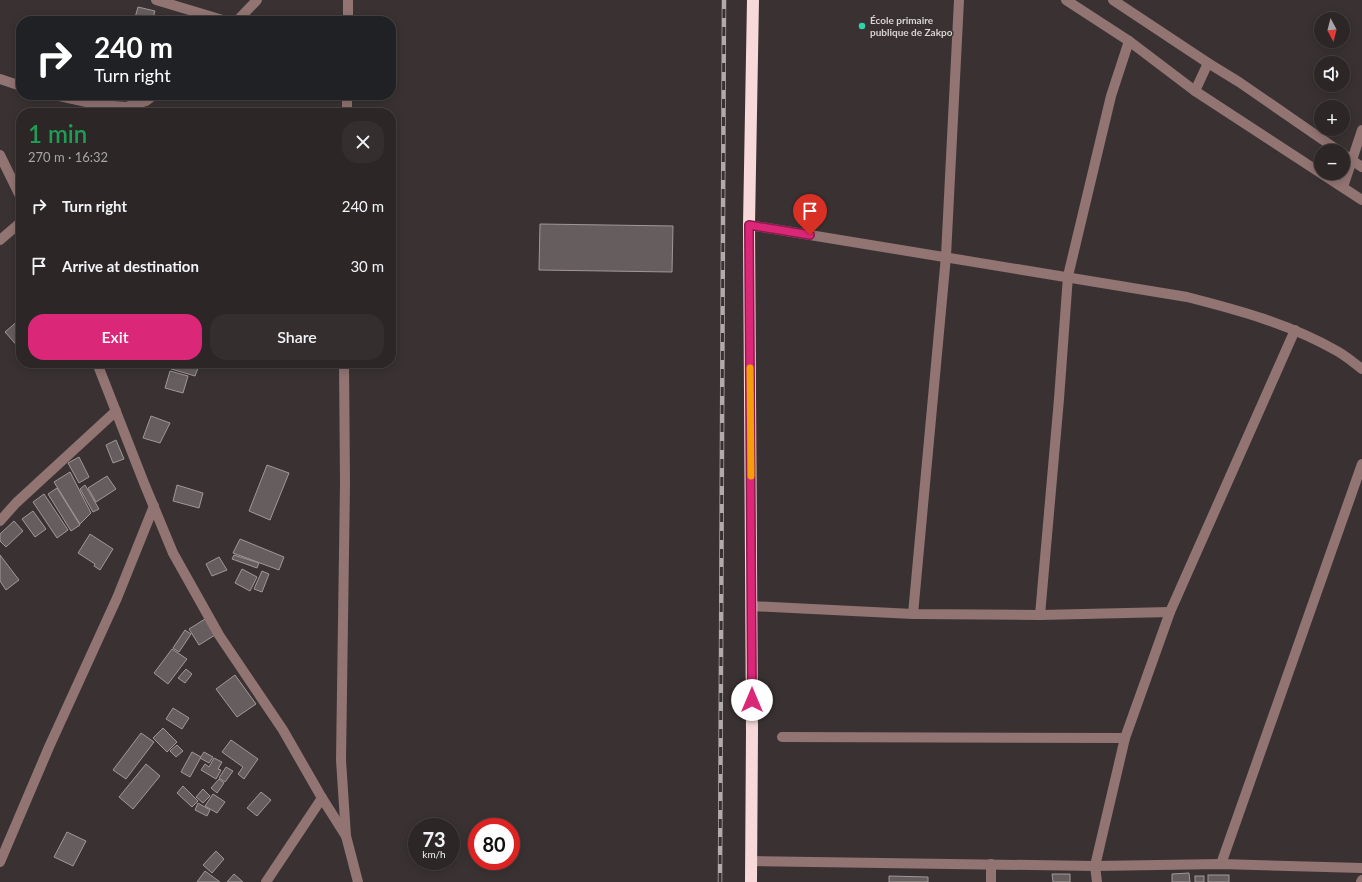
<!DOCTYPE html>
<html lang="en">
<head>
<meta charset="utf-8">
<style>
  :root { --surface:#2c2626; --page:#342e2e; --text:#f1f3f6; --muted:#a6a5a7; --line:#484343; --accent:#db2777 }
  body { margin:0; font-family:Lato,sans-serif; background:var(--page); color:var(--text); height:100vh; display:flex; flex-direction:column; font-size:15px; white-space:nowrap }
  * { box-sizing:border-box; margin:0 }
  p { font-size:13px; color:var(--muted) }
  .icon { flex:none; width:22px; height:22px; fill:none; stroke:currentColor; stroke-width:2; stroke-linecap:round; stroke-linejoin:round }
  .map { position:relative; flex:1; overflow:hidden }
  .details { position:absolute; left:16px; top:108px; width:380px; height:260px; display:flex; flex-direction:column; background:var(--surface); border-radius:16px; box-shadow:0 2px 10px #0003,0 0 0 1px var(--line) }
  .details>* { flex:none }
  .guide { position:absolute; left:16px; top:16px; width:380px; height:84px; border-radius:16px; box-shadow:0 2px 10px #0003,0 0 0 1px var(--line); background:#202124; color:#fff; overflow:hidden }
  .needle { width:26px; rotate:173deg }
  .fabs { position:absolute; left:1314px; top:12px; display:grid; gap:8px }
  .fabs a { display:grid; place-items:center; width:36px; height:36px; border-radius:50%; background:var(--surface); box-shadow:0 2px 10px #0003,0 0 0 1px var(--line); font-size:20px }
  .speed { position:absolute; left:408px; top:818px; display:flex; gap:8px; font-size:20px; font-weight:700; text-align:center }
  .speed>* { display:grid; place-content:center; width:52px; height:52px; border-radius:50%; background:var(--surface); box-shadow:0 2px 10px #0003,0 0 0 1px var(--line); line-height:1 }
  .speed small { font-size:10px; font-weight:400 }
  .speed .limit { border:6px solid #d22; background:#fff; color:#111 }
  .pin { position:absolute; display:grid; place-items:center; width:34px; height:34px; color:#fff; margin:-41px -17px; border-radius:50% 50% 50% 0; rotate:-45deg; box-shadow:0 0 4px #0007 }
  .pin .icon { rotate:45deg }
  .me { position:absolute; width:44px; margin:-22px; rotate:0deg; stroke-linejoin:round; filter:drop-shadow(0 0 3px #0008) }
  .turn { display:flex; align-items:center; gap:14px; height:84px; padding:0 12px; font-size:18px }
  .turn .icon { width:52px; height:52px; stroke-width:2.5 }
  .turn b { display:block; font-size:28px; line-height:34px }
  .round { display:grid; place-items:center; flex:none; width:42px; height:42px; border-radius:16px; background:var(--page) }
  .head { display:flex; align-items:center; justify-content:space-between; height:68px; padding:0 12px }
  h1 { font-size:24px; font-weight:600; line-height:30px; color:#1e9e55 }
  .action { display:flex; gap:8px; margin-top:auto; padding:8px 12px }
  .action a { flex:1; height:46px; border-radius:16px; background:var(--accent); color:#fff; font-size:16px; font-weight:600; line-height:46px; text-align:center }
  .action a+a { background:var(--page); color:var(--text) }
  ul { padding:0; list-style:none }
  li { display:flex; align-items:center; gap:12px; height:60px; padding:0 12px }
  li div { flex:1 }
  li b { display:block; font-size:15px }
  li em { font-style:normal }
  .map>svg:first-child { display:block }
  .building { fill:#665e5e; stroke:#a19797 }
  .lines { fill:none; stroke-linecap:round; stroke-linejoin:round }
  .minor { stroke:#927473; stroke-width:10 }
  .highway { stroke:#f6d9d8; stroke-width:12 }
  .rail-casing { stroke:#b1acab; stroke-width:4.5 }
  .rail { stroke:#3a3232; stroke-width:3; stroke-dasharray:9; stroke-linecap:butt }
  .route-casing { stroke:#8e194d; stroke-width:10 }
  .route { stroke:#db2777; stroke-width:7 }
  .slow { stroke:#f59e0b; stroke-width:7 }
  .poi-dot { fill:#2dd5ab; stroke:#3a3232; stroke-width:1.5 }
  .labels { text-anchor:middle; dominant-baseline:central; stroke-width:3; stroke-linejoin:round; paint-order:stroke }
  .poi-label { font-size:10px; font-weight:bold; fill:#d7d3d2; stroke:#3a3232; text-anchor:start }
</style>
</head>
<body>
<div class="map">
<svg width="1362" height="882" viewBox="0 0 1362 882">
  <rect width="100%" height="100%" fill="#3a3232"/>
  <g class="building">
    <path d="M 138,7 L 155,11 L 152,21 L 134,21 Z"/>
    <path d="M 540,224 L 673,226 L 672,272 L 539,270 Z"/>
    <path d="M 20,319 L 21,320 L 21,350 L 5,332 Z"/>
    <path d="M 156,363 L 170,363 L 169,367 Z"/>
    <path d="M 173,363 L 180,363 L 198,368 L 195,376 L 171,369 Z"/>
    <path d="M 170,371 L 188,376 L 183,393 L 165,388 Z"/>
    <path d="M 151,416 L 170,423 L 160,443 L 143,438 Z"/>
    <path d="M 116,440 L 124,459 L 113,463 L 106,445 Z"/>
    <path d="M 79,457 L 89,477 L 79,483 L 68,463 Z"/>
    <path d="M 267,465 L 289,473 L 270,520 L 249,511 Z"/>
    <path d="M 70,472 L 91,513 L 80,524 L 54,482 Z"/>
    <path d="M 107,476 L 116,489 L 96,502 L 88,488 Z"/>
    <path d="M 85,485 L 99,509 L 93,512 L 80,489 Z"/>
    <path d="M 177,485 L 203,493 L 199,508 L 173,501 Z"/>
    <path d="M 57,488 L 80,525 L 71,531 L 48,494 Z"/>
    <path d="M 44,494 L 68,530 L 57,538 L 33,502 Z"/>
    <path d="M 33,511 L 46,529 L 35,537 L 22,519 Z"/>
    <path d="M 14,521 L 23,531 L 6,547 L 0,541 L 0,534 Z"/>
    <path d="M 90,534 L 113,549 L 100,570 L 94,566 L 95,564 L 78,553 Z"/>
    <path d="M 240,539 L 284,557 L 279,570 L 233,553 Z"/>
    <path d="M 0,555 L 19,580 L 6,590 L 0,581 Z"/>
    <path d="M 234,555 L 259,563 L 257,568 L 232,559 Z"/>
    <path d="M 219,557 L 227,570 L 212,576 L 206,564 Z"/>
    <path d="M 242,569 L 257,577 L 250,591 L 235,583 Z"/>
    <path d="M 262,571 L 269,574 L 262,592 L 254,589 Z"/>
    <path d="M 205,619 L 215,635 L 199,645 L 189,629 Z"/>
    <path d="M 185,630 L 191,634 L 179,652 L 173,648 Z"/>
    <path d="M 172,649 L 187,659 L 168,684 L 154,673 Z"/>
    <path d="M 186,669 L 192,674 L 185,683 L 178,678 Z"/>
    <path d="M 235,675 L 256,704 L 237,717 L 216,689 Z"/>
    <path d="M 173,708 L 189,718 L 182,729 L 166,719 Z"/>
    <path d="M 163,728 L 177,742 L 167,752 L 153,738 Z"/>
    <path d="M 141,733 L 154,742 L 126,779 L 113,770 Z"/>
    <path d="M 231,740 L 258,759 L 244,779 L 238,774 L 243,767 L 222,752 Z"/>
    <path d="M 177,745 L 183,751 L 176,757 L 170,751 Z"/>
    <path d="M 192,752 L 201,757 L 190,777 L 181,772 Z"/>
    <path d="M 204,752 L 213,757 L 209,763 L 200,758 Z"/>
    <path d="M 214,758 L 222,762 L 218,769 L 221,770 L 216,779 L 201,770 L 205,764 L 209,767 Z"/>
    <path d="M 146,764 L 160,776 L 133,809 L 119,797 Z"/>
    <path d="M 226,767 L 233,771 L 225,782 L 219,778 Z"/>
    <path d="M 219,779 L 224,783 L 217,793 L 211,788 Z"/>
    <path d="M 183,786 L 198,801 L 192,807 L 177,793 Z"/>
    <path d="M 203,789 L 210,796 L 203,803 L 196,797 Z"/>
    <path d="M 261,792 L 271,800 L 257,816 L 247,808 Z"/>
    <path d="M 213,794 L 225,802 L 217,813 L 205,806 Z"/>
    <path d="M 198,803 L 210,810 L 207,816 L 195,810 Z"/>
    <path d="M 67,832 L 86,841 L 73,866 L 54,857 Z"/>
    <path d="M 216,851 L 224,859 L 212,873 L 203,865 Z"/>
    <path d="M 205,871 L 220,882 L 197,882 Z"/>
    <path d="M 1189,873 L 1190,882 L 1172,882 L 1172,874 Z"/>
    <path d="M 234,874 L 243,882 L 227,882 Z"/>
    <path d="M 1052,874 L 1070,874 L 1070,882 L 1053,882 Z"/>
    <rect x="1208" y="875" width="21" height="7"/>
    <path d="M 889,876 L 928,877 L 928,882 L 889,882 Z"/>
    <rect x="1195" y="876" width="9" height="6"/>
  </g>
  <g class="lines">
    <g class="minor">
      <path d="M 156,0 L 226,21"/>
      <path d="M 1066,0 L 1129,41 L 1195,91 L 1362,200"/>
      <path d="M 1113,0 L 1208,63 L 1239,82 L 1339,151"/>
      <path d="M 237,21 L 257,0"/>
      <path d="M 348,21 L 348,0"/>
      <path d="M 0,79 L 21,86"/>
      <path d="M 1195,91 L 1208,63"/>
      <path d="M 55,95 L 100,105 L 126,107 L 146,101 L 154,95"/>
      <path d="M 347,113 L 347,95"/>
      <path d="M 1343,154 L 1362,167"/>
      <path d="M 0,155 L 21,198"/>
      <path d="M 1343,187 L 1362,130"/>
      <path d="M 749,225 L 1187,297 C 1238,310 1290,324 1337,351 C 1346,356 1354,363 1362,369"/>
      <path d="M 0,240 L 21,222"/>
      <path d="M 97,363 L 144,483 L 173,553 L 219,635 L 283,730 L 322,798 L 346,836"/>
      <path d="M 344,363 L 345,483 L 341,760 L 346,836 L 358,882"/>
      <path d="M 0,521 L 16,503 L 116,411"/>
      <path d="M 751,606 L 913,614 L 1040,615 L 1170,612"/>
      <path d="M 913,614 L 946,256 L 959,0"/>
      <path d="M 1040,615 L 1059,399 L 1068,276 L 1111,96 L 1129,41"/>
      <path d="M 782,737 L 1125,738"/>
      <path d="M 751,861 L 1095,866 L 1221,864 L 1362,868"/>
      <path d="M 0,862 L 49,747 L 117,598 L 154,506"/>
      <path d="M 991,864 L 991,882"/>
      <path d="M 1221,864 L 1362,464"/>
      <path d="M 266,882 L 322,798"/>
      <path d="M 1097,882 L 1095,866 L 1125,738 L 1170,612 L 1295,330"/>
      <path d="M 1361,882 L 1362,880"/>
    </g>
    <path class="highway" d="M 751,882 L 752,731 L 749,225 L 753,0"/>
    <defs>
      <path id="rail" d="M 720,882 L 724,0"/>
    </defs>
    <use href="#rail" class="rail-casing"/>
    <use href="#rail" class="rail"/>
  </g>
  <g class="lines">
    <defs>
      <path id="route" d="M 752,700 L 749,225 L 810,235"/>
    </defs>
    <use href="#route" class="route-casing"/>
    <use href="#route" class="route"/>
    <path class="slow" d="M 750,368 L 751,476"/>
  </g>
  <circle class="poi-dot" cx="862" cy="26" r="4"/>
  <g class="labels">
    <g class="poi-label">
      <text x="870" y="20">École primaire<tspan x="870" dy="12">publique de Zakpo</tspan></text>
    </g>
  </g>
</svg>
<div class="fabs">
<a><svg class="needle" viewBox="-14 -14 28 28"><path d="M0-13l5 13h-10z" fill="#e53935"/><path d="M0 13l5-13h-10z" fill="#a6a5a7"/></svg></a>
<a><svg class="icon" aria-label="sound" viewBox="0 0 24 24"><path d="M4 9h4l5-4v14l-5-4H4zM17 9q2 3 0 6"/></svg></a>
<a>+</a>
<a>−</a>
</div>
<div class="speed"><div>73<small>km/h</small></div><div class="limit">80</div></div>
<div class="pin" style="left:810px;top:235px;background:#d93025"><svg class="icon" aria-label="arrive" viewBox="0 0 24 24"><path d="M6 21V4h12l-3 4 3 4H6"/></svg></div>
<svg class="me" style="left:752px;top:700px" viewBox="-20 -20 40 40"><circle r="19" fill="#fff"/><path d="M0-13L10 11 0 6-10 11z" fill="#db2777"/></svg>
<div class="guide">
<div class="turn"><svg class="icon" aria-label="right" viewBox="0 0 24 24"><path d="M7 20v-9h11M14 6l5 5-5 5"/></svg><div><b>240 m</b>Turn right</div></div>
</div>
<section class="details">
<div class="head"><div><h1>1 min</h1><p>270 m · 16:32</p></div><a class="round"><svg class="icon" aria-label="close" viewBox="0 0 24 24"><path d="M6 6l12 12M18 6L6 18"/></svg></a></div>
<ul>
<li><svg class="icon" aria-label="right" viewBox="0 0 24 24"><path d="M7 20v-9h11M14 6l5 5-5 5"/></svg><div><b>Turn right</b></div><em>240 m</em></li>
<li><svg class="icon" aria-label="arrive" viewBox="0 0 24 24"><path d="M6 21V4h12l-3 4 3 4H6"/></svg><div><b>Arrive at destination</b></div><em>30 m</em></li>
</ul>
<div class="action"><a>Exit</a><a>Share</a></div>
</section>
</div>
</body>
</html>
